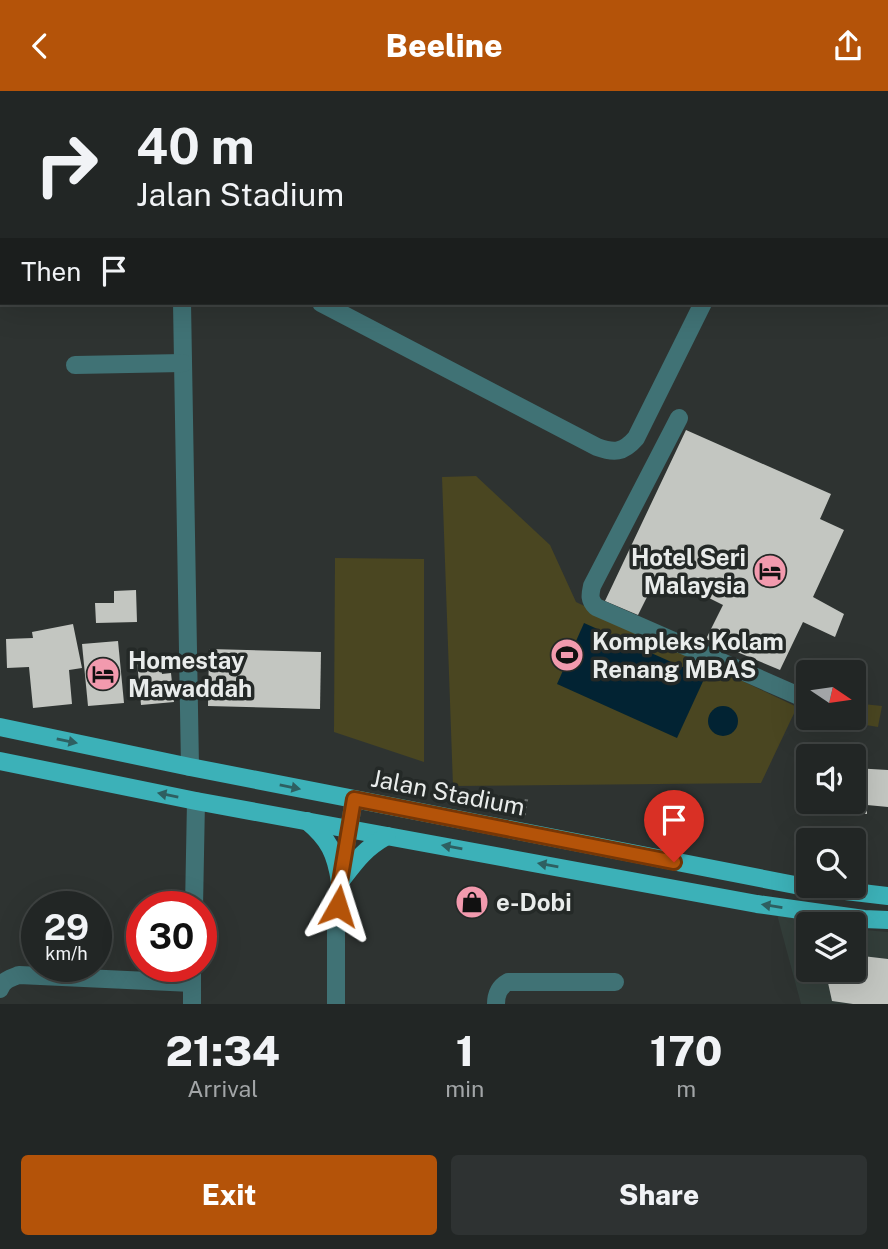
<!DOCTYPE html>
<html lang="en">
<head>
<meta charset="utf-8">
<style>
  :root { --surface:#222625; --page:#2e3232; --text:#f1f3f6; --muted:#a2a5a7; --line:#3f4342; --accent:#b45309 }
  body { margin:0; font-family:"Public Sans",sans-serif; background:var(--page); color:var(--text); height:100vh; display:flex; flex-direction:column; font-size:26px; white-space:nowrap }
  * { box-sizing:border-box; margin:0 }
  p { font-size:23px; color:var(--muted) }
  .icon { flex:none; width:38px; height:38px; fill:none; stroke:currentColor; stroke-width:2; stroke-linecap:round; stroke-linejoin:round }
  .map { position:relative; height:913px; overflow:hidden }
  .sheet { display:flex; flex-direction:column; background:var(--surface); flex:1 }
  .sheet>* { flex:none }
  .top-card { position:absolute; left:0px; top:0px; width:889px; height:214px; box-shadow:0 7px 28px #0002,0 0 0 2px var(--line); background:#222625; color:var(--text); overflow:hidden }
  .needle { width:46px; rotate:103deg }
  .buttons { position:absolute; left:796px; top:569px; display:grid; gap:14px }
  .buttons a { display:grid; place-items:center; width:70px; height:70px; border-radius:7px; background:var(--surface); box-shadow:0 7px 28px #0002,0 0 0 2px var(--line); font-size:35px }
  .speed { position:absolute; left:21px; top:800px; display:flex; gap:14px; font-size:35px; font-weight:700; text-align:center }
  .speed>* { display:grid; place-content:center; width:91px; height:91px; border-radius:50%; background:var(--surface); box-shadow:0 7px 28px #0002,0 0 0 2px var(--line); line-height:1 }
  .speed small { font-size:18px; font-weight:400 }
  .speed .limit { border:10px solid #d22; background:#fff; color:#111 }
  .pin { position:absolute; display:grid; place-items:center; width:60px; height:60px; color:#fff; margin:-72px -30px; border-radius:50% 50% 50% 0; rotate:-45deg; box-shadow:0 0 7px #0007 }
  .pin .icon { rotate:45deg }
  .me { position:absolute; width:77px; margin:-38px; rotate:6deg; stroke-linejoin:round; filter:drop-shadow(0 0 5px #0008) }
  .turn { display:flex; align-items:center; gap:24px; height:147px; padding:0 21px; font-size:32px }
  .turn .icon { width:91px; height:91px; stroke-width:2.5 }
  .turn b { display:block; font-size:49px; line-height:60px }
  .then { display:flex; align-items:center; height:66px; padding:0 21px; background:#0003; gap:14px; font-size:26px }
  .eta { display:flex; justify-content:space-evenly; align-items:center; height:119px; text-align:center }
  .eta b { font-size:42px; font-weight:800; line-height:49px }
  .primary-button { display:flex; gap:14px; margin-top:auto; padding:14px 21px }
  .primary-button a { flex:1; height:80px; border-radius:7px; background:var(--accent); color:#fff; font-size:28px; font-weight:800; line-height:80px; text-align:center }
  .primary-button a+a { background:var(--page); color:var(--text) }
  header { display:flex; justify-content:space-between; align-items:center; height:91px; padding:0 21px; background:var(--accent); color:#fff; font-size:32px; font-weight:800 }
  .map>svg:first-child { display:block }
  .built { fill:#333e3a }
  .green { fill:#4a4621 }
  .water { fill:#022333 }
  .building { fill:#c3c6c1 }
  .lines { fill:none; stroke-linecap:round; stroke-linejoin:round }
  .path { stroke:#676b6a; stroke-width:3.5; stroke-dasharray:2 5; stroke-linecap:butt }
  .minor { stroke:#407275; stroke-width:18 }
  .major { stroke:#3cb1b8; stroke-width:18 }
  .oneway { fill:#2e5f61 }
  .route-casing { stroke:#753606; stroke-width:18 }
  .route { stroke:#b45309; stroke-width:12 }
  .labels { text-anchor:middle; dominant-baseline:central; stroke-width:7; stroke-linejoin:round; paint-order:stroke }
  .poi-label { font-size:24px; font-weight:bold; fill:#e9eceb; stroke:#242927; text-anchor:start }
  .street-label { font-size:24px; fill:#e9eceb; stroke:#242927 }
</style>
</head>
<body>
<header><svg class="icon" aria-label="back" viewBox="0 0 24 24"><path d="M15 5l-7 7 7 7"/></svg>Beeline<svg class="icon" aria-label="share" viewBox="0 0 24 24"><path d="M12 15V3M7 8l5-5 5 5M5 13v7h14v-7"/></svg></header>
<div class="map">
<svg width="888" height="913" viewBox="0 0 888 913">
  <rect width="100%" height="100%" fill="#2e3331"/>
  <path class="built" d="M 775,816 L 837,833 L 808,833 L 808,878 L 854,878 L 854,838 L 888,841 L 888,913 L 801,913 Z"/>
  <g class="green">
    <path d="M 476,385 L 550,454 L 576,511 L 797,616 L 761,692 L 453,695 L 442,386 Z"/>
    <path d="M 335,467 L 424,468 L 424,671 L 334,641 Z"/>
    <path d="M 863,613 L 882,615 L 878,636 L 860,633 Z"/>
  </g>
  <g class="water">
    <path d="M 584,532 L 705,586 L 677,647 L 557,593 Z"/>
    <circle cx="723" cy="630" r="15"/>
  </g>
  <g class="building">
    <path d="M 686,339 L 831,403 L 820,428 L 844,439 L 813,506 L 844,523 L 835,546 L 803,531 L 780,579 L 706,548 L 723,514 L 659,482 L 638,524 L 605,510 Z"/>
    <path d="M 136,499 L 137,531 L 96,532 L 95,512 L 114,512 L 114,500 Z"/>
    <path d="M 73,533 L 82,577 L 69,579 L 72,613 L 33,617 L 29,576 L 7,577 L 6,548 L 33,547 L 32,541 Z"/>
    <path d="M 118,550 L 124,612 L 88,615 L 82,553 Z"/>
    <path d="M 209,558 L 321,561 L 320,618 L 208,615 Z"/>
    <path d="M 160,568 L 162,583 L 171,582 L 174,611 L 141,614 L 137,570 Z"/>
    <path d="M 804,675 L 808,676 L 808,710 L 854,710 L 854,677 L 888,679 L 888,716 L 867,714 L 867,723 L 802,719 L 803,696 L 796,696 L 797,682 L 804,682 Z"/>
    <path d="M 854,864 L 888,868 L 888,913 L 853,913 L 832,910 L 825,878 L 854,878 Z"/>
  </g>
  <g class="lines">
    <path class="path" d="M 524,724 L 527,705"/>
    <g class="minor">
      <path d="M 477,0 L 481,2"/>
      <path d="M 809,2 L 809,0"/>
      <path d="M 0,44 L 2,45"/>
      <path d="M 887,118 L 888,118"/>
      <path d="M 182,212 L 190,676"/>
      <path d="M 321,212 L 597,356 C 614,362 623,362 636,347 L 703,212"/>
      <path d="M 75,274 L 183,272"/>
      <path d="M 679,327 L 592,495 C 590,504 589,509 596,516 L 808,609"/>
      <path d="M 194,816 L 196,710"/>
      <path d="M 0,898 C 3,889 11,887 19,884 L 192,892"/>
      <path d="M 192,913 L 192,875"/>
      <path d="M 336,913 L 336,839 L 340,791 L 354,708"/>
      <path d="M 496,913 C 496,903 499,896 508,891 L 615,891"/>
    </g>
    <g class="major">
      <path d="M 0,636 L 190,676 L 795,794 L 888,805"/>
      <path d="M 0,670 L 196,710 L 757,813 L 864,828 L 888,829"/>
      <path d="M 307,730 C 329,748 336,763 340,791"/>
      <path d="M 340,791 C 356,770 364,758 387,745"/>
    </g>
  </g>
  <defs><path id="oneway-solid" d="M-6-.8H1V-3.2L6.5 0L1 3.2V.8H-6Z" transform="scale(1.75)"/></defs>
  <g class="oneway">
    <use href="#oneway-solid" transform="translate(67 650) rotate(12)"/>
    <use href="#oneway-solid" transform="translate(290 696) rotate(11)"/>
    <use href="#oneway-solid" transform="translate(168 704) rotate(-169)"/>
    <use href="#oneway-solid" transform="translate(452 756) rotate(-170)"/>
    <use href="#oneway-solid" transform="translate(548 774) rotate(-170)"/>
    <use href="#oneway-solid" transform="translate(772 815) rotate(-171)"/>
  </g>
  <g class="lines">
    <defs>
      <path id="route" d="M 338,815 L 340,791 L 354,708 L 674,771"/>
    </defs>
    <use href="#route" class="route-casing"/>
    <use href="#route" class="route"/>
  </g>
  <defs>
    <symbol id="hotel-disc" viewBox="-11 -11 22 22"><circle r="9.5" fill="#f29aae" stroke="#242927"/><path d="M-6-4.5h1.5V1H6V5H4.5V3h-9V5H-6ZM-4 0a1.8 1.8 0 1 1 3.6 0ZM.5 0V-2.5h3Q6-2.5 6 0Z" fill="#111"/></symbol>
    <symbol id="stadium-disc" viewBox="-11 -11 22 22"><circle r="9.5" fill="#f29aae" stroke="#242927"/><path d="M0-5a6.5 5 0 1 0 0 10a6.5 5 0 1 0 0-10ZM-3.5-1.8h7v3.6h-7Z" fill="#111"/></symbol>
    <symbol id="shop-disc" viewBox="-11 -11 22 22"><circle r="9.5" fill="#f29aae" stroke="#242927"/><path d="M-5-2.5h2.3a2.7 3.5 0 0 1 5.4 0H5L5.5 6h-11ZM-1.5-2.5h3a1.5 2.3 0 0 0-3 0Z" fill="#111"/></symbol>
  </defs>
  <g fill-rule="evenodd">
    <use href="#hotel-disc" x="751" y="461" width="38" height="38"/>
    <use href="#stadium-disc" x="548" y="545" width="38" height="38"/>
    <use href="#hotel-disc" x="84" y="564" width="38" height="38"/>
    <use href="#shop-disc" x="453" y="792" width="38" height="38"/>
  </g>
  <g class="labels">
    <g class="poi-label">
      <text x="746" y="466" text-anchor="end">Hotel Seri<tspan x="746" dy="28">Malaysia</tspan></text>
      <text x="592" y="550">Kompleks Kolam<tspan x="592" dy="28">Renang MBAS</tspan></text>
      <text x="128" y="569">Homestay<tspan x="128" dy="28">Mawaddah</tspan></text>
      <text x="496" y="811">e-Dobi</text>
    </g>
    <g class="street-label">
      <text transform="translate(448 701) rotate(11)">Jalan Stadium</text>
    </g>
  </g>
</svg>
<div class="buttons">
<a><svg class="needle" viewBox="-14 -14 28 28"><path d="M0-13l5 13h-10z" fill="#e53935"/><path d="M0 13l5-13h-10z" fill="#a2a5a7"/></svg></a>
<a><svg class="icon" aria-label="sound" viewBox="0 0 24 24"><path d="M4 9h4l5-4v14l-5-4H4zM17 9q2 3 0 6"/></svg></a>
<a><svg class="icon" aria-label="search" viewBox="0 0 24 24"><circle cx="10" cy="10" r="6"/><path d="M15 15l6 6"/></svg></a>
<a><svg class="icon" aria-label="layers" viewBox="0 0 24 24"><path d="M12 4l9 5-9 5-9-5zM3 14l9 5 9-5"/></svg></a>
</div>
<div class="speed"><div>29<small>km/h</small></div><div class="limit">30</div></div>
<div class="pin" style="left:674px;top:771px;background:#d93025"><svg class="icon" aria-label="arrive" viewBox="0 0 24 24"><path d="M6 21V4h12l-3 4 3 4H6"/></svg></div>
<svg class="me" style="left:338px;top:815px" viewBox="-20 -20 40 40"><path d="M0-17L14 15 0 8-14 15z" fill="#b45309" stroke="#fff" stroke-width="4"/></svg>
<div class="top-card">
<div class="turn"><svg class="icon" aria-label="right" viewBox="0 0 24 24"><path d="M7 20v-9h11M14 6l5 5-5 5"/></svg><div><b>40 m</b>Jalan Stadium</div></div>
<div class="then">Then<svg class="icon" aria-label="arrive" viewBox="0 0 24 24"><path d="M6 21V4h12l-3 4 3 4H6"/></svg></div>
</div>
</div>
<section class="sheet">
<div class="eta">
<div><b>21:34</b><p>Arrival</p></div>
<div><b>1</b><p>min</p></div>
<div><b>170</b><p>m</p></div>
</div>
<div class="primary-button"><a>Exit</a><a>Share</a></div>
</section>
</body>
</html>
